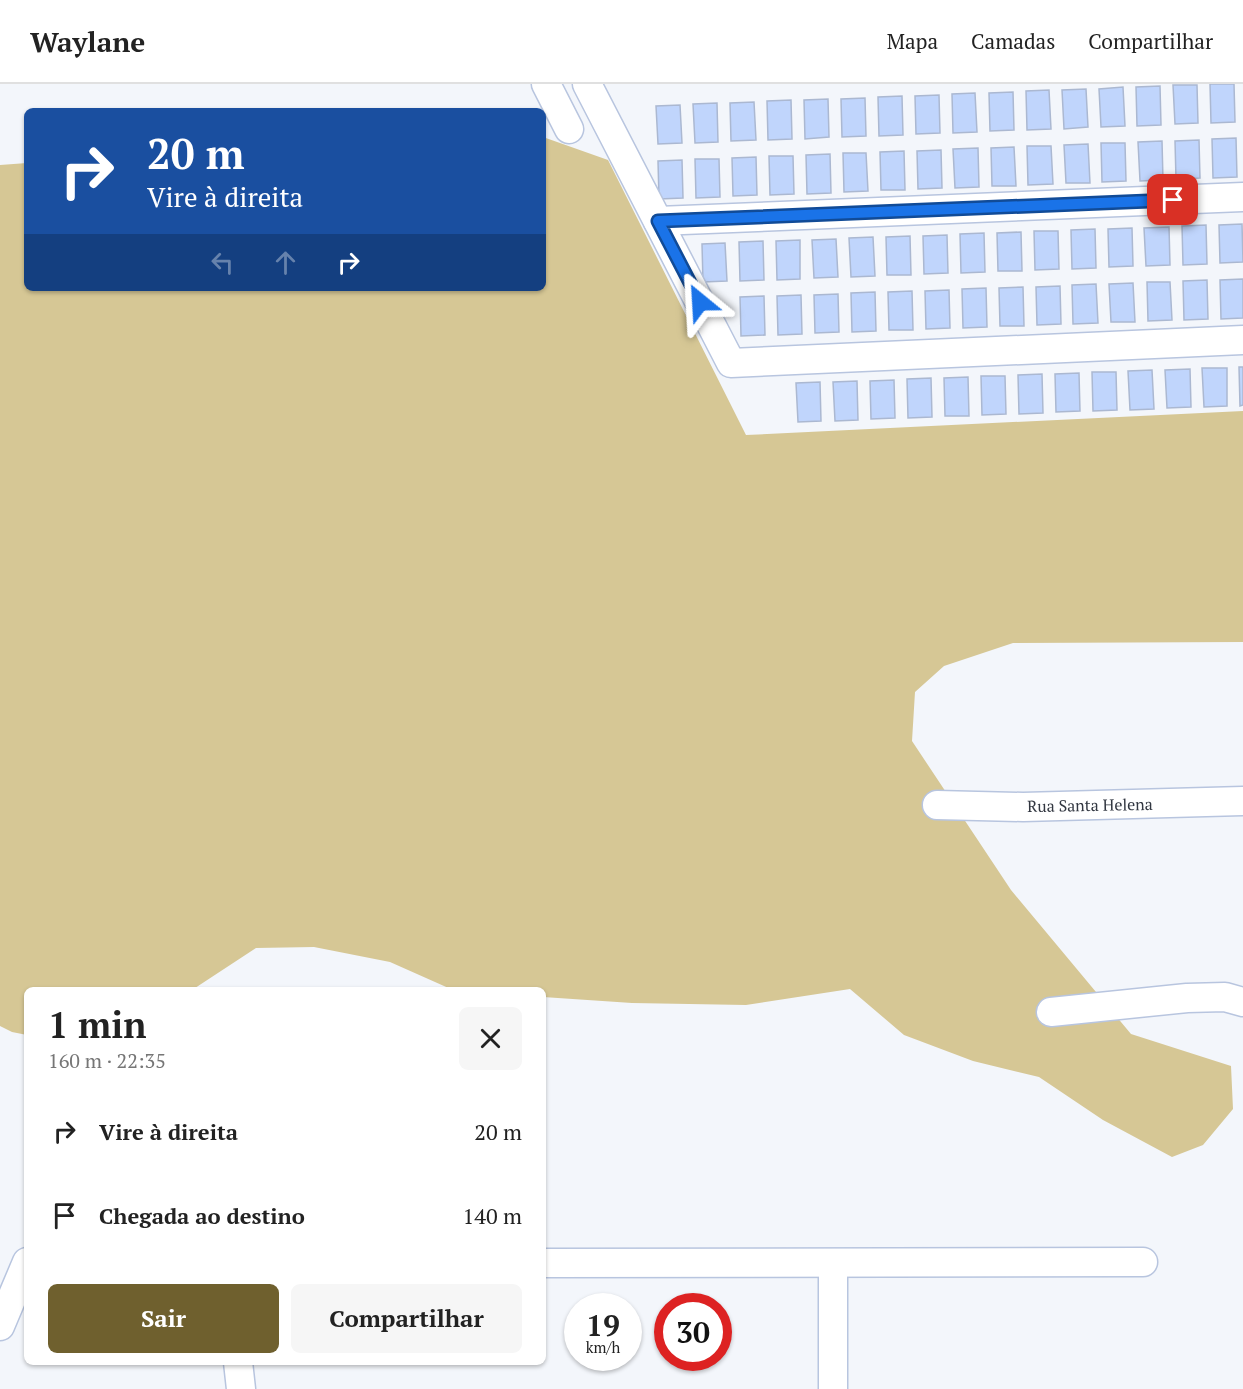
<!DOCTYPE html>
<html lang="pt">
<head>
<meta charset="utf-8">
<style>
  :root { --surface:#fff; --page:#f6f6f6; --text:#222; --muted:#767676; --line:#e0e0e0; --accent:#6f602e }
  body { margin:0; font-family:"PT Serif",serif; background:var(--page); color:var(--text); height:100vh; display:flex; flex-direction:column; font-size:22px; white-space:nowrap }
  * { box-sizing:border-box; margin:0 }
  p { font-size:20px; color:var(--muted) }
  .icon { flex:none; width:33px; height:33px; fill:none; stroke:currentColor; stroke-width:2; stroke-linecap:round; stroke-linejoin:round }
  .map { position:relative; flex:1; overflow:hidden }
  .sheet { position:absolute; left:24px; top:903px; width:522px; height:378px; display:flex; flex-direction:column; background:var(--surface); border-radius:9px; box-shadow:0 2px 4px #0004 }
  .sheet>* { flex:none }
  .hud { position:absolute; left:24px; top:24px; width:522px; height:183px; border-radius:9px; box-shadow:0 2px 4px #0004; background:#1a4fa0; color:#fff; overflow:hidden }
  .speed { position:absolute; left:564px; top:1209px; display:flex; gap:12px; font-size:30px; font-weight:700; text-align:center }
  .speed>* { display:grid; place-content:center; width:78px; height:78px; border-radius:50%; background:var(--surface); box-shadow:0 2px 4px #0004; line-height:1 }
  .speed small { font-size:15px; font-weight:400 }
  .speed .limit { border:9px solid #d22; background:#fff; color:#111 }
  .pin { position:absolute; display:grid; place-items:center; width:51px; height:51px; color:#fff; margin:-26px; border-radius:12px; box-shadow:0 3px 9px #0006 }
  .me { position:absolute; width:66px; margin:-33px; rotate:333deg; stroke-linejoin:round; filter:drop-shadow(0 0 4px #0008) }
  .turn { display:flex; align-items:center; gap:21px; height:126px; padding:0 24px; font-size:27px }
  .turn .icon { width:78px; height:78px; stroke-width:2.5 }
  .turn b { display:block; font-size:42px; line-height:51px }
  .lanes { display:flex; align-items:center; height:57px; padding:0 24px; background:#0003; justify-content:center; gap:30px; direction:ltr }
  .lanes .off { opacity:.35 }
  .round { display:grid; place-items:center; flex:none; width:63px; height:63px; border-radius:9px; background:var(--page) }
  .summary { display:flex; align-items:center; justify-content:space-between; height:102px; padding:0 24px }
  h1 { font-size:36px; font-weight:700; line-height:45px }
  .action { display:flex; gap:12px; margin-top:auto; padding:12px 24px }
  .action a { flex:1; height:69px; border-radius:9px; background:var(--accent); color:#fff; font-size:24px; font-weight:700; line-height:69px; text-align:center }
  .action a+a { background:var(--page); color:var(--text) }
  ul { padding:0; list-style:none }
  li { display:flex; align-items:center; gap:18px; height:84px; padding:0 24px }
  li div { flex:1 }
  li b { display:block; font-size:22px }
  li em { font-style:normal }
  header { display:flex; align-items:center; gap:36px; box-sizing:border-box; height:84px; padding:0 30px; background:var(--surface); border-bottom:2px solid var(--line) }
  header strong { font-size:28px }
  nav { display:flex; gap:33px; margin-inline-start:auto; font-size:21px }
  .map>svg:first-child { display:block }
  .green { fill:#d6c795 }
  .building { fill:#c0d5fc; stroke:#abb8d1; stroke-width:1.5 }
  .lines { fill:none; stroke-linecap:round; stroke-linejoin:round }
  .street-casing { stroke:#b8c5df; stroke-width:31 }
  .street { stroke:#fff; stroke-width:28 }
  .route-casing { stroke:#114b97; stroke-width:15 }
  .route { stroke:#1a73e8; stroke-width:10 }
  .labels { text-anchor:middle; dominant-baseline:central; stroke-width:6; stroke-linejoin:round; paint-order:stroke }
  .street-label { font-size:16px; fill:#323741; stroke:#fff }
</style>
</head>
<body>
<header>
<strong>Waylane</strong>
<nav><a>Mapa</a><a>Camadas</a><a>Compartilhar</a></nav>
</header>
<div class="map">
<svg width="1243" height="1305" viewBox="0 0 1243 1305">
  <rect width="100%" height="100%" fill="#f3f6fb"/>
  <path class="green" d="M 543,53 L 608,76 L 746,351 L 1243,327 L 1243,558 L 1013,559 L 944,582 L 915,608 L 912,657 L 1011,806 L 1131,950 L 1231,982 L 1233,1025 L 1203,1061 L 1172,1073 L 1103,1036 L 1039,993 L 973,977 L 904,951 L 850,905 L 746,921 L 632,919 L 543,913 L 543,906 L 453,906 L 390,878 L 314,863 L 256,864 L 192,906 L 27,906 L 27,951 L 12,948 L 0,942 L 0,81 L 27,79 L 27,204 L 543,204 Z"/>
  <g class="building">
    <path d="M 1210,0 L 1234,0 L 1235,38 L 1211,39 Z"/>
    <path d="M 1173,1 L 1197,1 L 1198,39 L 1175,40 Z"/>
    <path d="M 1160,2 L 1161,41 L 1137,42 L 1136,3 Z"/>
    <path d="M 1123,3 L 1125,42 L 1101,43 L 1099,5 Z"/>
    <path d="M 1086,5 L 1088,43 L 1064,45 L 1062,6 Z"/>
    <path d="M 1049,6 L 1051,45 L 1027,46 L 1026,7 Z"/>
    <path d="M 1013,8 L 1014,46 L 990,47 L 989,9 Z"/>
    <path d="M 975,9 L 977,48 L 953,49 L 952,10 Z"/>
    <path d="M 939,11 L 940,49 L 916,50 L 915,12 Z"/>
    <path d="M 902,12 L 903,51 L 879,52 L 878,13 Z"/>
    <path d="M 865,14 L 866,52 L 842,53 L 841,15 Z"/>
    <path d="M 828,15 L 829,53 L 805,55 L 804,16 Z"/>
    <path d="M 791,16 L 792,55 L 768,56 L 767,17 Z"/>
    <path d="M 754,18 L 756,56 L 731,57 L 730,19 Z"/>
    <path d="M 717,19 L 718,58 L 695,59 L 693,20 Z"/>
    <path d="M 680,21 L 682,59 L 658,60 L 656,22 Z"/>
    <path d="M 1236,54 L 1237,93 L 1213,94 L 1212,55 Z"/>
    <path d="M 1199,56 L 1200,94 L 1176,95 L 1175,57 Z"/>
    <path d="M 1162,57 L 1163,96 L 1140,97 L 1138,58 Z"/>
    <path d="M 1101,59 L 1125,59 L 1126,97 L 1102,98 Z"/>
    <path d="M 1088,60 L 1090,99 L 1066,99 L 1064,61 Z"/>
    <path d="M 1027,62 L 1051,62 L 1053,100 L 1028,101 Z"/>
    <path d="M 1014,63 L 1016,102 L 992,102 L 991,64 Z"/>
    <path d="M 978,64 L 979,103 L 955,104 L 953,65 Z"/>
    <path d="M 941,66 L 942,104 L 918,105 L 917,67 Z"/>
    <path d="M 904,67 L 905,106 L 881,106 L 880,68 Z"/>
    <path d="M 843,69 L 866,69 L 868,107 L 844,108 Z"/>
    <path d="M 830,70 L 831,109 L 807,110 L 806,71 Z"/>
    <path d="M 769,72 L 793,72 L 794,110 L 770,111 Z"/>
    <path d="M 756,73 L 757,111 L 733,112 L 732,74 Z"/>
    <path d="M 695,75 L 719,75 L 720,113 L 696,114 Z"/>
    <path d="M 682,76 L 683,114 L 659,115 L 658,77 Z"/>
    <path d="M 1242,140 L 1243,178 L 1220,179 L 1219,141 Z"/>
    <path d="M 1206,141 L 1207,180 L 1183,181 L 1182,142 Z"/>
    <path d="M 1169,143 L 1170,181 L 1146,182 L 1144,144 Z"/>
    <path d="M 1132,144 L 1133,182 L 1109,183 L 1108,145 Z"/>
    <path d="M 1095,145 L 1096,184 L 1072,185 L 1071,146 Z"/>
    <path d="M 1034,147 L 1058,147 L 1059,185 L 1035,186 Z"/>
    <path d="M 1021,148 L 1022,187 L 998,187 L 997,149 Z"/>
    <path d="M 984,149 L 985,188 L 961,189 L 960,150 Z"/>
    <path d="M 947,151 L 948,189 L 924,190 L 923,152 Z"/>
    <path d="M 910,152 L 911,191 L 887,191 L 886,153 Z"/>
    <path d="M 873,153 L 875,192 L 851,193 L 849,154 Z"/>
    <path d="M 836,155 L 838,193 L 814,194 L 812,156 Z"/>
    <path d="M 800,156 L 800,195 L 777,196 L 776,157 Z"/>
    <path d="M 763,157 L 764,196 L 740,197 L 739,158 Z"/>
    <path d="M 725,159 L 727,197 L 703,198 L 702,160 Z"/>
    <path d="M 1243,195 L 1243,234 L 1221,235 L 1220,196 Z"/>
    <path d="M 1207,196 L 1208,235 L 1184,236 L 1183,197 Z"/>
    <path d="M 1147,198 L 1170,198 L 1172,236 L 1148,237 Z"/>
    <path d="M 1133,199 L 1135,238 L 1111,238 L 1109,200 Z"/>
    <path d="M 1096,200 L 1098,239 L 1073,240 L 1072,201 Z"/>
    <path d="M 1060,202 L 1061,240 L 1037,241 L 1036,203 Z"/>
    <path d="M 1023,203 L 1024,242 L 1000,242 L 999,204 Z"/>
    <path d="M 986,204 L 987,243 L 963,244 L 962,205 Z"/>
    <path d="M 949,206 L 950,244 L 926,245 L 925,207 Z"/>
    <path d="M 912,207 L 913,246 L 889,246 L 888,208 Z"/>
    <path d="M 875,208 L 876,247 L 852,248 L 851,209 Z"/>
    <path d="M 838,210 L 839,248 L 815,249 L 814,211 Z"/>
    <path d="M 801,211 L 802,250 L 778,251 L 777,212 Z"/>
    <path d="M 764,212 L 765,251 L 741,252 L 740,213 Z"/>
    <path d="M 1239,283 L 1243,283 L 1243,321 L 1240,322 Z"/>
    <path d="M 1202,284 L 1227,284 L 1227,322 L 1204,323 Z"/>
    <path d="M 1190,285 L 1191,323 L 1167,324 L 1165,286 Z"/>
    <path d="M 1152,286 L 1154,325 L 1130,326 L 1128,287 Z"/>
    <path d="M 1092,288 L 1116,288 L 1117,326 L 1093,327 Z"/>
    <path d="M 1079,289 L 1080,327 L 1056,328 L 1055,290 Z"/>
    <path d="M 1042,290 L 1043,329 L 1019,330 L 1018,291 Z"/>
    <path d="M 981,292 L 1005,292 L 1006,330 L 982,331 Z"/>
    <path d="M 968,293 L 969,332 L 945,332 L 944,294 Z"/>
    <path d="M 931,294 L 932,333 L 908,334 L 907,295 Z"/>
    <path d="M 894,296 L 895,334 L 871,335 L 870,297 Z"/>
    <path d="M 857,297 L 858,336 L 835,337 L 833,298 Z"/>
    <path d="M 820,298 L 821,337 L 798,338 L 796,299 Z"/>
  </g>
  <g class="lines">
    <defs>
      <g id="street">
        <path d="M 546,0 L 569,45"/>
        <path d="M 587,0 L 731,279 L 1243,256"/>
        <path d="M 658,137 L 1243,113"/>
        <path d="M 937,721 L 1023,723 L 1243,717"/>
        <path d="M 1051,928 L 1187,914 L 1225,913 L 1243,918"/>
        <path d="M 543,1179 L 1143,1178"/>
        <path d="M 833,1180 L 833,1305"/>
        <path d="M 0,1242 L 27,1178"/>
        <path d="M 238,1278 L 241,1305"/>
      </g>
    </defs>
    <use href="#street" class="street-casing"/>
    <use href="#street" class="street"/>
  </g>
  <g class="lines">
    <defs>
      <path id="route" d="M 700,218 L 658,137 L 1173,116"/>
    </defs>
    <use href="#route" class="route-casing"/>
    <use href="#route" class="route"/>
  </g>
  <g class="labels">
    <g class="street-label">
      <text transform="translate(1090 721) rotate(-1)">Rua Santa Helena</text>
    </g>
  </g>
</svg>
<div class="speed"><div>19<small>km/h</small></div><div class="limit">30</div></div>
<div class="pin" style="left:1173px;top:116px;background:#d93025"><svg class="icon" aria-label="arrive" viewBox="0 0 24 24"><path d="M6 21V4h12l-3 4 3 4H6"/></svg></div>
<svg class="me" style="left:700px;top:218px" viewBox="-20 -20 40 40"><path d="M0-17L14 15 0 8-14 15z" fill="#1a73e8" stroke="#fff" stroke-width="4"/></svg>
<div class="hud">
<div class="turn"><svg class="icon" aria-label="right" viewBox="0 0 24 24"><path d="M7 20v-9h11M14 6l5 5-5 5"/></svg><div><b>20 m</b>Vire à direita</div></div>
<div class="lanes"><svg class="icon off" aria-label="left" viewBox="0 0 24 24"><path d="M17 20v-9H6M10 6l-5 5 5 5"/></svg><svg class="icon off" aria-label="ahead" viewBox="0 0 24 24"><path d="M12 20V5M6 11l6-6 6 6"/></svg><svg class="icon" aria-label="right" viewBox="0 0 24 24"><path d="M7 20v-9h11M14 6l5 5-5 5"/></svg></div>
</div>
<section class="sheet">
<div class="summary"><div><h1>1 min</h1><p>160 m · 22:35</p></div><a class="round"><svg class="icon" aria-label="close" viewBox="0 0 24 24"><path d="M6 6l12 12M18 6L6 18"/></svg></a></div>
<ul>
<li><svg class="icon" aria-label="right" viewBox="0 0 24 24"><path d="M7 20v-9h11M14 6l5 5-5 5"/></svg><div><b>Vire à direita</b></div><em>20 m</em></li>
<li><svg class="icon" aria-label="arrive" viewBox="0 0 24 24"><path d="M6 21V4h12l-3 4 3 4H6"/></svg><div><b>Chegada ao destino</b></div><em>140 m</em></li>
</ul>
<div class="action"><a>Sair</a><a>Compartilhar</a></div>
</section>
</div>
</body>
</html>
